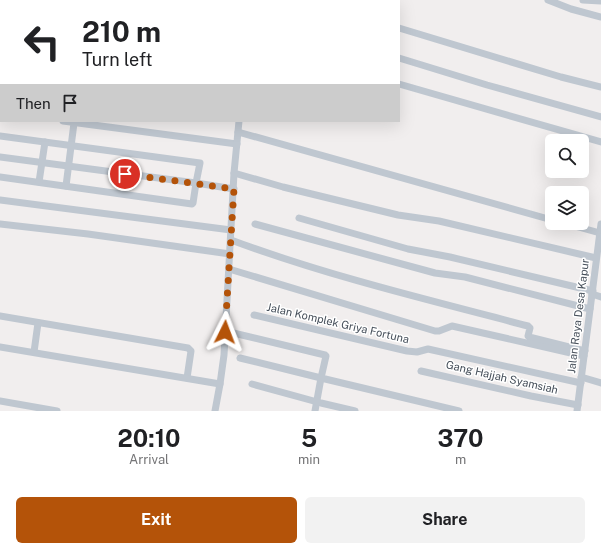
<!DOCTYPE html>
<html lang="en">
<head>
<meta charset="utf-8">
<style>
  :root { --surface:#fff; --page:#f2f2f2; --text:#202124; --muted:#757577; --accent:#b45309 }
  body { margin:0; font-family:"Public Sans",sans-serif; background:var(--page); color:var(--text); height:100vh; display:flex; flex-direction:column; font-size:15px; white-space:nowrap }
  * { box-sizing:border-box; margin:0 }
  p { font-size:13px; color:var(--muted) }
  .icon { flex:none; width:22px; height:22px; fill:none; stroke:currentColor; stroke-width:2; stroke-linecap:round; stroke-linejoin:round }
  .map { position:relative; height:411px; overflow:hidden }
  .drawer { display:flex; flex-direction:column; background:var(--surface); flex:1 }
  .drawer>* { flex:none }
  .guide { position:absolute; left:0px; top:0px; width:400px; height:122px; box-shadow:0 4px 16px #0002; background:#fff; color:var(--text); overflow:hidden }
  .controls { position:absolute; left:545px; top:134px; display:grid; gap:8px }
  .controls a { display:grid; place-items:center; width:44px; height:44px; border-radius:6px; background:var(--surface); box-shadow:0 4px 16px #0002; font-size:20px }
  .pin { position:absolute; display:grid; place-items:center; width:34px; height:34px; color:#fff; margin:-17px; border:2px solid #fff; border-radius:50%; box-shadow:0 1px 4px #0007 }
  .me { position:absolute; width:44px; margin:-22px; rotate:3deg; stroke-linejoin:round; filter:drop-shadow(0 0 3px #0008) }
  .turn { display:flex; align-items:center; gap:14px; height:84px; padding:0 16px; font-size:18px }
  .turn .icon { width:52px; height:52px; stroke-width:2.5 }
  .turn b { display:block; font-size:28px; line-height:34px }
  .then { display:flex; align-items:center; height:38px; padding:0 16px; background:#0003; gap:8px; font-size:15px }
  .eta { display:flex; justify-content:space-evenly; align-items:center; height:68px; text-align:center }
  .eta b { font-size:24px; font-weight:700; line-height:28px }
  .primary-button { display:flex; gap:8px; margin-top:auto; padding:8px 16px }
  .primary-button a { flex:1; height:46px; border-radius:6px; background:var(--accent); color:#fff; font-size:16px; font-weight:700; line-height:46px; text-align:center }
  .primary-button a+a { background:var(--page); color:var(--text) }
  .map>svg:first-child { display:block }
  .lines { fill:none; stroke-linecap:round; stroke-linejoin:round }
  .minor { stroke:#bfc7d0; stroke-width:7 }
  .route { stroke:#b45309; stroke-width:7; stroke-dasharray:0 12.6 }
  .labels { text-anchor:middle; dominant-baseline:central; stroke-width:3; stroke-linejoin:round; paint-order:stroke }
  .street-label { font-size:11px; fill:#47505b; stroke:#fff }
</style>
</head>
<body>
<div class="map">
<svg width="601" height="411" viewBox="0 0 601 411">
  <rect width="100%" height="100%" fill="#f1eeee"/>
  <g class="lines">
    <g class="minor">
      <path d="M 167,0 L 174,1"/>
      <path d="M 305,0 L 309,1"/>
      <path d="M 548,0 L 571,9 L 601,17"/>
      <path d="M 583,0 L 601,1"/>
      <path d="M 260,1 L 260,0"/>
      <path d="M 0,8 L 1,8"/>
      <path d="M 399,28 L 561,77 L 601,87"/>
      <path d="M 0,33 L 1,33"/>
      <path d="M 0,57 L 1,57"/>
      <path d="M 399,58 L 487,85 L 601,117"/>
      <path d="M 0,82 L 1,83"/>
      <path d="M 399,84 L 601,142"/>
      <path d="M 0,112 L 1,112"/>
      <path d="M 63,121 L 237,144"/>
      <path d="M 238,132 L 552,220"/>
      <path d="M 0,136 L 200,163 L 196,183 L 0,157"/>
      <path d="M 234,173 L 283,187 L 398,215 L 439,221 L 596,258"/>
      <path d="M 0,177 L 192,204 L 193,203 L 196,183 L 234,189"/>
      <path d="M 39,182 L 45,142"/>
      <path d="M 66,186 L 74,123"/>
      <path d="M 0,200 L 231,230"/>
      <path d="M 299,218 L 408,249 L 450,257 L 593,291"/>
      <path d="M 564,223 L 600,233"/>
      <path d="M 0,224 L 88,234 L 230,254"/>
      <path d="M 255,224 L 435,273 L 465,277 L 590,309"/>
      <path d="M 231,240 C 328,276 429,300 528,326 L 530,328 L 528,336 L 529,337 L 585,351"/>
      <path d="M 229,269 L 435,331 L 439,331 L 452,326 L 584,356"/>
      <path d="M 592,294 L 601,297"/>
      <path d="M 254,315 L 407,351 L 417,352 L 428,349 L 581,383"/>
      <path d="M 0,316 L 188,348 L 191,351 L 187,378"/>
      <path d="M 225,331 L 325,355 L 326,356 L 321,378 L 459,411"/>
      <path d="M 0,347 L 220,384"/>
      <path d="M 34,352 L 38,323"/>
      <path d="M 240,358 L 321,378 L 315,411"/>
      <path d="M 421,371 L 531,396 L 578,405"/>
      <path d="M 581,377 L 601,383"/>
      <path d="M 252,384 L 321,403 L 355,411"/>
      <path d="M 0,401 L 57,411"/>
      <path d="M 215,411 L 220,384 L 224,355 L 234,173 L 239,121"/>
      <path d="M 577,411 L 601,224"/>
    </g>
  </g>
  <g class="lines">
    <path class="route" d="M 125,174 L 234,189 L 225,332"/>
  </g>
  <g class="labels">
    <g class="street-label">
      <text transform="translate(578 316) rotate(-83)">Jalan Raya Desa Kapur</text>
      <text transform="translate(338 323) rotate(13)">Jalan Komplek Griya Fortuna</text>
      <text transform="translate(502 377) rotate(13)">Gang Hajjah Syamsiah</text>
    </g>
  </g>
</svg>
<div class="controls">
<a><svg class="icon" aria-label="search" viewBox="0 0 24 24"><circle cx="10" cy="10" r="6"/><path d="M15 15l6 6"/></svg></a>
<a><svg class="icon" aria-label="layers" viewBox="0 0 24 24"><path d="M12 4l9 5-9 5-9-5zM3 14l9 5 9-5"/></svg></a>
</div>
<div class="pin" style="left:125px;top:174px;background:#d93025"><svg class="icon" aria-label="arrive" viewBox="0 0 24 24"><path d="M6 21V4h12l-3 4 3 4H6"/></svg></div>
<svg class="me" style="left:225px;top:332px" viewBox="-20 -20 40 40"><path d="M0-17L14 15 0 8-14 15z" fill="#b45309" stroke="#fff" stroke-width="4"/></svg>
<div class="guide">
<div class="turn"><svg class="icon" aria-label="left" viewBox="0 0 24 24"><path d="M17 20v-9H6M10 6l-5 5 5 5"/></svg><div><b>210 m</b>Turn left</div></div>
<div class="then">Then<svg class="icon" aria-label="arrive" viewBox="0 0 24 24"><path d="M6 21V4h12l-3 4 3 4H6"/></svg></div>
</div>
</div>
<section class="drawer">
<div class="eta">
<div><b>20:10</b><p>Arrival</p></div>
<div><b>5</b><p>min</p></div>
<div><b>370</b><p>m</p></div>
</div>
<div class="primary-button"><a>Exit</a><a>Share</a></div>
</section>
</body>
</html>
